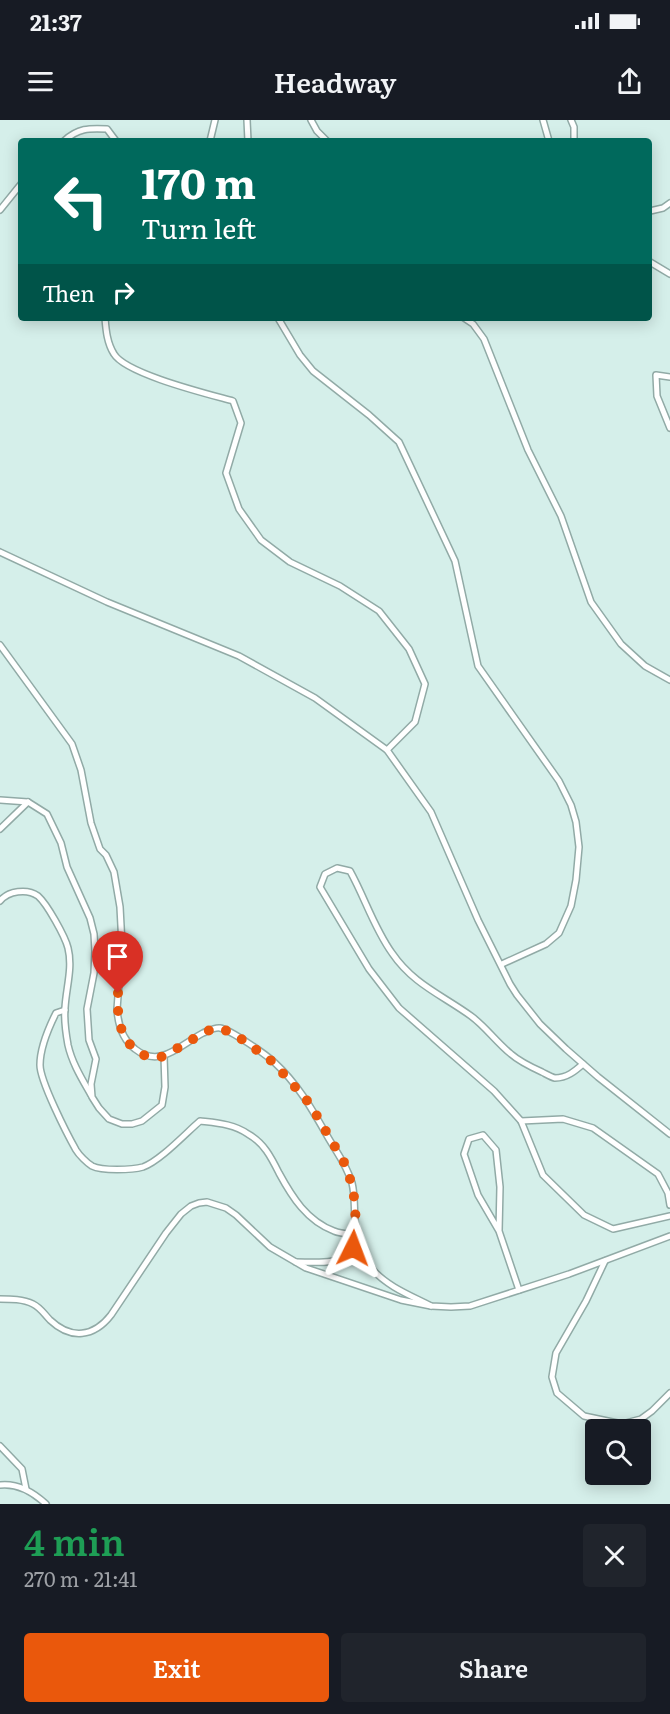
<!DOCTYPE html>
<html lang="en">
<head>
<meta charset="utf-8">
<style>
  :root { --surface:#171b24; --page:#20242c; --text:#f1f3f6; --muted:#9ea1a6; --accent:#ea580c }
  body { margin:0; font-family:Literata,serif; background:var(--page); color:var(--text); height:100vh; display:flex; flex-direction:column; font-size:22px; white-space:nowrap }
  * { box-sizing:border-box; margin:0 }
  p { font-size:20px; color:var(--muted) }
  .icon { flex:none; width:33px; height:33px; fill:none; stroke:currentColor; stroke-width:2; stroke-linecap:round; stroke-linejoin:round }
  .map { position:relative; height:1384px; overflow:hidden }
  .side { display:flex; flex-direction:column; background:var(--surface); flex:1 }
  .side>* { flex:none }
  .top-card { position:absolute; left:18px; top:18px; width:634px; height:183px; border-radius:6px; box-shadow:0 3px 15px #0003; background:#00695c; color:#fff; overflow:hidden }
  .buttons { position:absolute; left:585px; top:1299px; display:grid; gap:12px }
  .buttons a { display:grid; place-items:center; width:66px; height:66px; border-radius:6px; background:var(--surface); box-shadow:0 3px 15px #0003; font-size:30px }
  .pin { position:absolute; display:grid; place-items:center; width:51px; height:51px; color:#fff; margin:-62px -26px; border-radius:50% 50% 50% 0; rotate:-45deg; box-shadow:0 0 6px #0007 }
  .pin .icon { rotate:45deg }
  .me { position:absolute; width:66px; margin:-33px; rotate:3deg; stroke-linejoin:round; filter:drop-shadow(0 0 4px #0008) }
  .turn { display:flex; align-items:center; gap:21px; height:126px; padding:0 24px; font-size:27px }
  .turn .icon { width:78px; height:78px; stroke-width:2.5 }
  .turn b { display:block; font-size:42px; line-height:51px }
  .then { display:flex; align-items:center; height:57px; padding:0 24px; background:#0003; gap:12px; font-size:22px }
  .round { display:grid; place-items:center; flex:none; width:63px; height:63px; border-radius:6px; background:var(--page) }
  .overview { display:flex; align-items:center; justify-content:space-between; height:102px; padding:0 24px }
  h1 { font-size:36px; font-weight:600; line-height:45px; color:#1e9e55 }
  .action { display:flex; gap:12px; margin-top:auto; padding:12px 24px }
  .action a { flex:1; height:69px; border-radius:6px; background:var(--accent); color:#fff; font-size:24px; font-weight:600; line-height:69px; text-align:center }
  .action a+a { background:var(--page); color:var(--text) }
  .status { display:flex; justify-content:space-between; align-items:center; height:42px; padding:0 30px; background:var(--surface); direction:ltr }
  .status svg { height:16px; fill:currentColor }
  header { display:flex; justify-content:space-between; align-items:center; height:78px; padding:0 24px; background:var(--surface); font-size:27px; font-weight:600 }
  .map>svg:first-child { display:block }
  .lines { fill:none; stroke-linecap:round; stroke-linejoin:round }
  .service-casing { stroke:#91aaa6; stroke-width:8 }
  .service { stroke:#fff; stroke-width:5 }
  .route { stroke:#ea580c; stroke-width:10; stroke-dasharray:0 18 }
</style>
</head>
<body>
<div class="status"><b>21:37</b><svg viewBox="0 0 49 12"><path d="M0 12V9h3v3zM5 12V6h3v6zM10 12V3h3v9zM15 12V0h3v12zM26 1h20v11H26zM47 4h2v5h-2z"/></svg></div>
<header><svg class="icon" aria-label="menu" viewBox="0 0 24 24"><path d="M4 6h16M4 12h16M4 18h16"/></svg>Headway<svg class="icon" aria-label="share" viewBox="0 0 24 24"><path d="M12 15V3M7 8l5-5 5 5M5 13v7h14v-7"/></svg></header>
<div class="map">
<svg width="670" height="1384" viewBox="0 0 670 1384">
  <rect width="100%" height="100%" fill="#d5efea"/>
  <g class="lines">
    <defs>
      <g id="service">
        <path d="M 247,0 L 248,21"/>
        <path d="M 311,0 L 317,11 L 327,21"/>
        <path d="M 543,0 L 549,21"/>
        <path d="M 571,0 L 574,7 L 574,21"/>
        <path d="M 64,21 C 78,8 89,8 107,9 L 116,21"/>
        <path d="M 210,21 L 215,0"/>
        <path d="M 0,90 L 21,64"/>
        <path d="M 650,91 L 663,88 L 670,83"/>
        <path d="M 650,142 L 670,154"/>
        <path d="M 105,198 C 106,210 107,223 114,234 C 126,254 208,274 233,281 L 241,303 L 226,353 L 239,389 L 261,420 L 290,442 L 340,466 L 379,491 L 409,529 L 425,564 L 415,602 L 387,630"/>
        <path d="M 278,198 L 300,235 L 313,251 L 369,295 L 399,322 L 455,441 L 478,546 L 559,661 L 571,685 L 576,702 L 579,727 L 576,760 L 571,786 L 559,813 L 546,824 L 502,844"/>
        <path d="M 464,198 L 473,204 L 484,219 L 528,330 L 561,396 L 591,482 L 621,524 L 645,546 L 670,560"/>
        <path d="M 670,257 L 656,255 L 657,276 L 670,308"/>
        <path d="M 0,432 L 107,482 L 239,536 L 315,578 L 387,630 L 431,692 L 478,800 L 510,864 L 517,875 L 540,904 L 566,929 L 598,957 L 670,1014"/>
        <path d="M 0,525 L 72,624 L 81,650 L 91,703 L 100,729 L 106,735 L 114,752 L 120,787 L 122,825 L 117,889 C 118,904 123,920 135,929 C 160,949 180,925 203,913 C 208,911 215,907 220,908 C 231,910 265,934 274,942 C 299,965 313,991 329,1019 C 338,1034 347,1046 352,1063 C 355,1075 354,1087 355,1100 C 356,1116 362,1137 373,1150 C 388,1167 412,1176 431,1186"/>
        <path d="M 0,680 L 28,682 L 47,694 L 61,723 L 67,747 L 90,798 L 94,814 L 95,831 L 94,853 L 87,889 L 89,920 L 96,939 L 91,964 L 92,977 L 99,988 L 109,999 L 122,1004 L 132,1004 L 142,1001 L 162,985 L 165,967 L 164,936"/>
        <path d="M 0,709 L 28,682"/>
        <path d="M 0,781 C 8,771 27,768 38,776 C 47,784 65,816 68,828 C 73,848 66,868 65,888 C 64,899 66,914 68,925 C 72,943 82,959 91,975"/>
        <path d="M 65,890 L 56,893 C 48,909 40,927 40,945 C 40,961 67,1014 76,1030 C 79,1035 87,1043 92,1046 C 102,1051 132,1050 143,1047 C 160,1041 186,1013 200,1001 C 217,1003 234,1004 248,1014 C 264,1023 271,1037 279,1053 C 292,1077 307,1101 334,1111 C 341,1114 350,1114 357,1115 C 356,1119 355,1125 353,1129 C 341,1146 314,1142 296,1142"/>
        <path d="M 583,944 C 575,951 567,958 555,958 C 551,957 546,954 542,952 C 531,947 520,942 511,934 C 496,922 486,907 471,896 C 442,875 413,864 392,833 C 374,808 365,778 350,751 L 337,748 L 325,754 L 320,767 L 369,849 L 399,888 L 494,971 L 521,1001 L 543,1055 L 584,1095 L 613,1109 L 670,1096"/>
        <path d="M 521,1001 L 563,999 L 593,1008 L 658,1054 L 668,1073 L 670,1085"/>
        <path d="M 499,1111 L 500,1067 L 496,1030 L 483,1015 L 469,1019 L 464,1034 L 478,1075 L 499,1111 L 519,1170"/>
        <path d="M 605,1141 L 586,1181 L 556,1233 L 552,1257 L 557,1273 L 584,1296 L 622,1304 L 641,1299 L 652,1291 L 670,1273"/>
        <path d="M 0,1179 C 11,1179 23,1179 33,1184 C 41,1188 44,1194 50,1200 C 71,1220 94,1217 111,1195 L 166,1113 L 181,1094 L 191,1086 L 199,1083 L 207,1082 L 226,1088 L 236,1095 L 270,1127 L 306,1148 L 401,1180 L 431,1186 L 451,1187 L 470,1186 L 569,1154 L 670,1116"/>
        <path d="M 0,1326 L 22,1349 L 26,1369"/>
        <path d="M 0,1365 C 18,1363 33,1372 46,1384"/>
      </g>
    </defs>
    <use href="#service" class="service-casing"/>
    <use href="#service" class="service"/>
  </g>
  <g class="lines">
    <path class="route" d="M 118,873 C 117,896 119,920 140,933 C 148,938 155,939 164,936 L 207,911 L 220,908 L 236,915 L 273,942 L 310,984 L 345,1044 L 352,1065 L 354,1077 L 357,1115 L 353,1128"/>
  </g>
</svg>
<div class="buttons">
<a><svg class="icon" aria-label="search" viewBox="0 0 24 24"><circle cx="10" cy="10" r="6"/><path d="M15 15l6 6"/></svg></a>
</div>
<div class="pin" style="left:118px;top:873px;background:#d93025"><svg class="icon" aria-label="arrive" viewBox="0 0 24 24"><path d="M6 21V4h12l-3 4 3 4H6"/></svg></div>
<svg class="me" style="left:353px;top:1128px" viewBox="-20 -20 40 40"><path d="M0-17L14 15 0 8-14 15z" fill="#ea580c" stroke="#fff" stroke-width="4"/></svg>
<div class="top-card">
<div class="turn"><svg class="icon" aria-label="left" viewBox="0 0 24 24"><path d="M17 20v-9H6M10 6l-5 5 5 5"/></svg><div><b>170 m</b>Turn left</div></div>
<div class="then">Then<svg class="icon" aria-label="right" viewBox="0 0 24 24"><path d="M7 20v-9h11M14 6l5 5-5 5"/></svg></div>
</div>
</div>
<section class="side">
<div class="overview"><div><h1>4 min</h1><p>270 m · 21:41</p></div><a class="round"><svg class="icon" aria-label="close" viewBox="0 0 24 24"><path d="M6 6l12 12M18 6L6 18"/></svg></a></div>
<div class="action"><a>Exit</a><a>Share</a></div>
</section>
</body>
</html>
